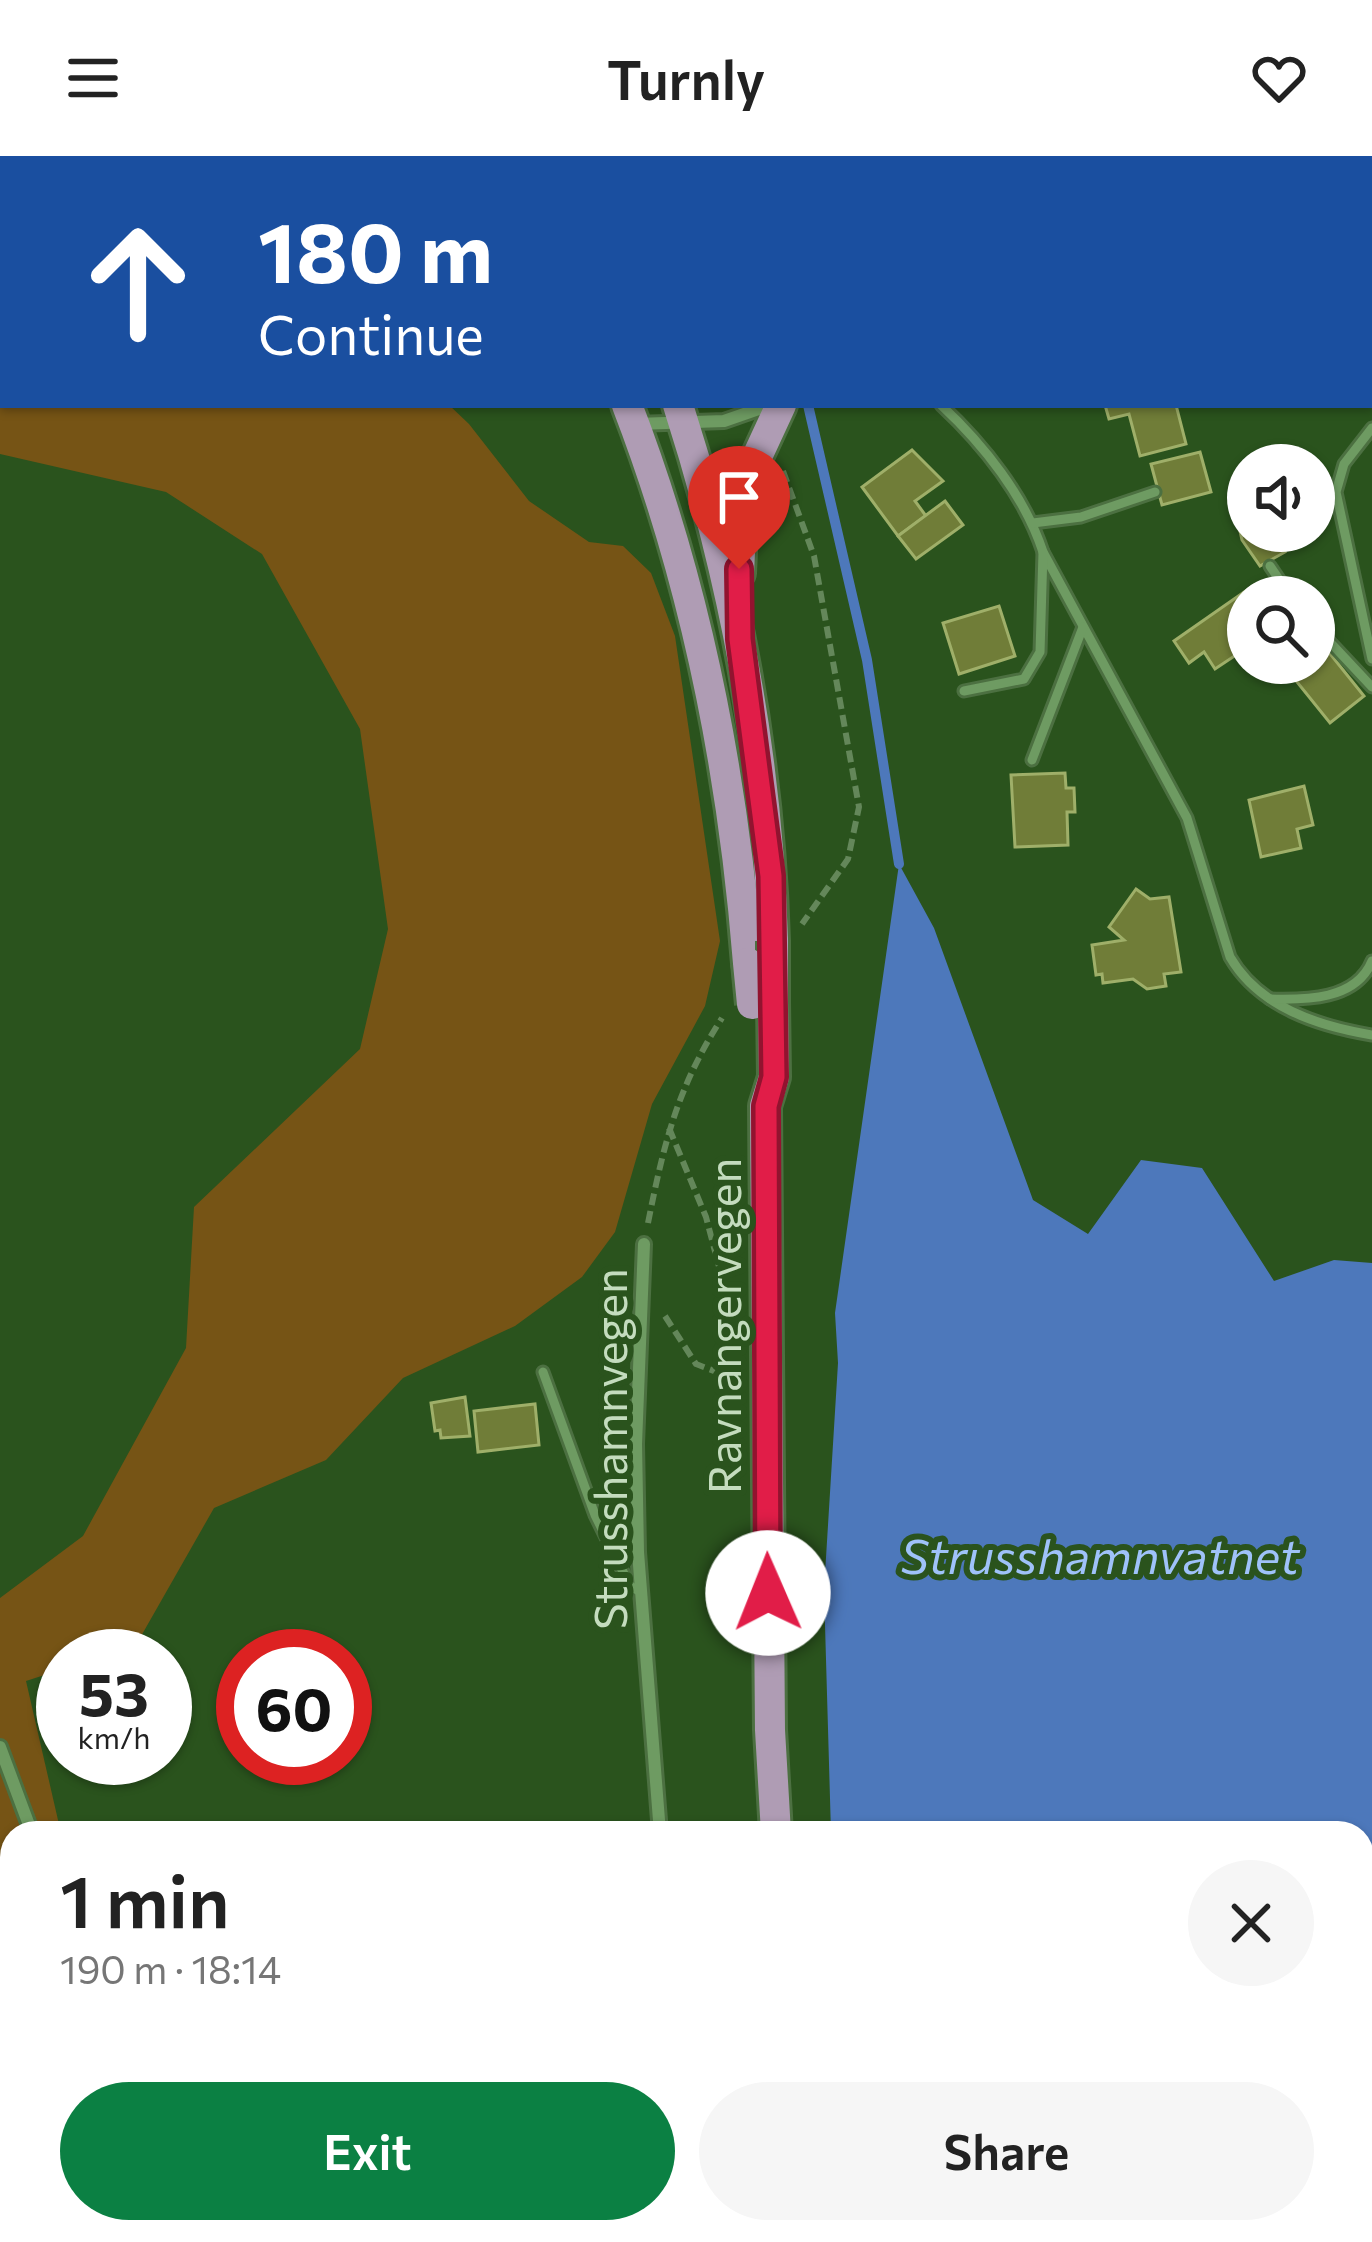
<!DOCTYPE html>
<html lang="en">
<head>
<meta charset="utf-8">
<style>
  :root { --surface:#fff; --page:#f6f6f6; --text:#222; --muted:#767676; --accent:#0b8043 }
  body { margin:0; font-family:Commissioner,sans-serif; background:var(--page); color:var(--text); height:100vh; display:flex; flex-direction:column; font-size:45px; white-space:nowrap }
  * { box-sizing:border-box; margin:0 }
  p { font-size:39px; color:var(--muted) }
  .icon { flex:none; width:66px; height:66px; fill:none; stroke:currentColor; stroke-width:2; stroke-linecap:round; stroke-linejoin:round }
  .map { position:relative; flex:1; overflow:hidden }
  .details { position:absolute; left:0px; top:1665px; width:1374px; height:423px; display:flex; flex-direction:column; background:var(--surface); border-radius:36px 36px 0 0; box-shadow:0 3px 9px #0004 }
  .details>* { flex:none }
  .guide { position:absolute; left:0px; top:0px; width:1374px; height:252px; box-shadow:0 3px 9px #0004; background:#1a4fa0; color:#fff; overflow:hidden }
  .buttons { position:absolute; left:1227px; top:288px; display:grid; gap:24px }
  .buttons a { display:grid; place-items:center; width:108px; height:108px; border-radius:50%; background:var(--surface); box-shadow:0 3px 9px #0004; font-size:60px }
  .speed { position:absolute; left:36px; top:1473px; display:flex; gap:24px; font-size:60px; font-weight:700; text-align:center }
  .speed>* { display:grid; place-content:center; width:156px; height:156px; border-radius:50%; background:var(--surface); box-shadow:0 3px 9px #0004; line-height:1 }
  .speed small { font-size:30px; font-weight:400 }
  .speed .limit { border:18px solid #d22; background:#fff; color:#111 }
  .pin { position:absolute; display:grid; place-items:center; width:102px; height:102px; color:#fff; margin:-123px -51px; border-radius:50% 50% 50% 0; rotate:-45deg; box-shadow:0 0 12px #0007 }
  .pin .icon { rotate:45deg }
  .me { position:absolute; width:132px; margin:-66px; rotate:359deg; stroke-linejoin:round; filter:drop-shadow(0 0 9px #0008) }
  .turn { display:flex; align-items:center; gap:42px; height:252px; padding:0 60px; font-size:54px }
  .turn .icon { width:156px; height:156px; stroke-width:2.5 }
  .turn b { display:block; font-size:84px; line-height:102px }
  .round { display:grid; place-items:center; flex:none; width:126px; height:126px; border-radius:63px; background:var(--page) }
  .head { display:flex; align-items:center; justify-content:space-between; height:204px; padding:0 60px }
  h1 { font-size:72px; font-weight:600; line-height:90px }
  .action { display:flex; gap:24px; margin-top:auto; padding:24px 60px }
  .action a { flex:1; height:138px; border-radius:72px; background:var(--accent); color:#fff; font-size:48px; font-weight:600; line-height:138px; text-align:center }
  .action a+a { background:var(--page); color:var(--text) }
  header { display:flex; justify-content:space-between; align-items:center; height:156px; padding:0 60px; background:var(--surface); font-size:54px; font-weight:600 }
  .map>svg:first-child { display:block }
  .green { fill:#765415 }
  .water { fill:#4d78bb }
  .lines { fill:none; stroke-linecap:round; stroke-linejoin:round }
  .stream { stroke:#4d78bb; stroke-width:10 }
  .building { fill:#707d38; stroke:#9faf69; stroke-width:3 }
  .lane-casing { stroke:#4c7041; stroke-width:15 }
  .street-casing { stroke:#4c7041; stroke-width:18 }
  .primary-casing { stroke:#4c7041; stroke-width:36 }
  .path { stroke:#64875a; stroke-width:6; stroke-dasharray:12 6; stroke-linecap:butt }
  .lane { stroke:#6e9b62; stroke-width:9 }
  .street { stroke:#6e9b62; stroke-width:12 }
  .primary { stroke:#af9cb4; stroke-width:30 }
  .primary-bridge-casing { stroke:#4c7041; stroke-width:36; stroke-linecap:butt }
  .primary-bridge { stroke:#af9cb4; stroke-width:30 }
  .route-casing { stroke:#92132f; stroke-width:30 }
  .route { stroke:#e11d48; stroke-width:21 }
  .labels { text-anchor:middle; dominant-baseline:central; stroke-width:12; stroke-linejoin:round; paint-order:stroke }
  .street-label { font-size:45px; fill:#c4dcbe; stroke:#2a531d }
  .water-label { font-size:48px; font-style:italic; fill:#9fc2f9; stroke:#2a531d }
</style>
</head>
<body>
<header><svg class="icon" aria-label="menu" viewBox="0 0 24 24"><path d="M4 6h16M4 12h16M4 18h16"/></svg>Turnly<svg class="icon" aria-label="heart" viewBox="0 0 24 24"><path d="M12 20l-8-8c-3-5 5-10 8-4 3-6 11-1 8 4z"/></svg></header>
<div class="map">
<svg width="1372" height="2086" viewBox="0 0 1372 2086">
  <rect width="100%" height="100%" fill="#2a531d"/>
  <g class="green">
    <path d="M 0,0 L 8,0 L 3,3 L 3,249 L 449,249 L 469,268 L 529,345 L 589,386 L 623,390 L 651,417 L 675,480 L 720,785 L 705,850 L 652,948 L 615,1076 L 582,1121 L 515,1170 L 403,1222 L 326,1304 L 214,1352 L 136,1489 L 101,1500 L 63,1500 L 63,1513 L 26,1525 L 61,1677 L 12,1677 L 12,2015 L 0,1997 L 0,1442 L 83,1380 L 186,1192 L 194,1051 L 360,893 L 388,773 L 360,573 L 262,398 L 166,336 L 0,298 Z"/>
    <path d="M 53,2076 L 631,2076 L 634,2086 L 60,2086 Z"/>
  </g>
  <g class="water">
    <path d="M 899,708 L 934,772 L 1033,1044 L 1088,1078 L 1141,1004 L 1202,1012 L 1274,1125 L 1334,1104 L 1372,1107 L 1372,2086 L 1138,2086 L 1140,2076 L 1362,2076 L 1362,1677 L 831,1677 L 824,1434 L 838,1207 L 835,1157 Z"/>
    <path d="M 863,2076 L 1014,2076 L 1013,2086 L 864,2086 Z"/>
  </g>
  <g class="lines">
    <g class="stream">
      <path d="M 749,0 L 750,3"/>
      <path d="M 808,249 L 867,504 L 899,708"/>
    </g>
  </g>
  <g class="building">
    <path d="M 1105,249 L 1176,249 L 1186,288 L 1140,300 L 1129,258 L 1109,263 Z"/>
    <path d="M 912,294 L 943,325 L 915,345 L 926,360 L 898,380 L 862,331 Z"/>
    <path d="M 1200,296 L 1211,336 L 1162,349 L 1151,308 Z"/>
    <path d="M 945,345 L 963,369 L 916,403 L 898,380 Z"/>
    <path d="M 1248,366 L 1248,375 L 1274,375 L 1285,396 L 1260,410 L 1242,384 L 1239,371 Z"/>
    <path d="M 1254,429 L 1262,441 L 1248,441 L 1248,491 L 1215,513 L 1204,496 L 1189,507 L 1174,485 Z"/>
    <path d="M 999,450 L 1015,500 L 959,518 L 943,467 Z"/>
    <path d="M 1327,494 L 1364,540 L 1330,567 L 1293,521 Z"/>
    <path d="M 1065,617 L 1066,632 L 1074,632 L 1075,656 L 1067,656 L 1068,689 L 1015,691 L 1011,619 Z"/>
    <path d="M 1304,630 L 1313,669 L 1297,673 L 1301,692 L 1261,701 L 1249,644 Z"/>
    <path d="M 1136,733 L 1150,743 L 1169,741 L 1181,816 L 1164,818 L 1166,830 L 1147,833 L 1133,823 L 1103,827 L 1102,818 L 1096,819 L 1092,789 L 1124,784 L 1109,771 Z"/>
    <path d="M 465,1241 L 470,1280 L 441,1282 L 440,1274 L 435,1275 L 431,1247 Z"/>
    <path d="M 535,1248 L 539,1289 L 478,1296 L 474,1255 Z"/>
  </g>
  <g class="lines">
    <defs>
      <g id="lane">
        <path d="M 222,0 L 222,3"/>
        <path d="M 304,0 L 306,3"/>
        <path d="M 891,0 L 891,3"/>
        <path d="M 132,3 L 153,0"/>
        <path d="M 1371,164 L 1372,165"/>
        <path d="M 941,249 C 984,289 1025,341 1043,396 L 1187,662 L 1230,801 C 1259,851 1318,870 1372,879"/>
        <path d="M 1372,272 L 1344,308 L 1336,336 L 1372,503"/>
        <path d="M 1033,367 L 1081,361 L 1155,336"/>
        <path d="M 1270,410 L 1291,441"/>
        <path d="M 1314,469 L 1372,531"/>
        <path d="M 964,535 L 1024,523 L 1040,496 L 1043,396"/>
        <path d="M 1032,604 L 1083,471"/>
        <path d="M 1270,843 C 1306,844 1356,844 1372,805"/>
        <path d="M 543,1216 L 595,1359 L 630,1430 L 641,1436"/>
      </g>
      <g id="street">
        <path d="M 715,0 L 718,3"/>
        <path d="M 636,268 L 724,265 L 770,249"/>
        <path d="M 644,1088 L 636,1288 L 638,1396 L 660,1677"/>
        <path d="M 0,1591 L 32,1677"/>
        <path d="M 189,2076 L 196,2086"/>
        <path d="M 705,2076 L 708,2086"/>
      </g>
      <g id="primary">
        <path d="M 510,0 L 512,3"/>
        <path d="M 565,0 L 566,3"/>
        <path d="M 627,249 C 696,428 733,617 748,807"/>
        <path d="M 678,249 C 734,423 768,602 773,785"/>
        <path d="M 739,417 L 743,331 L 781,249"/>
        <path d="M 773,845 L 774,921 L 765,950 L 770,1574 L 776,1677"/>
        <path d="M 809,2076 L 810,2086"/>
      </g>
    </defs>
    <use href="#lane" class="lane-casing"/>
    <use href="#street" class="street-casing"/>
    <use href="#primary" class="primary-casing"/>
    <g class="path">
      <path d="M 609,0 L 611,3"/>
      <path d="M 783,315 L 814,400 L 859,651 L 848,703 L 802,768"/>
      <path d="M 669,972 L 706,1061 L 723,1126 L 735,1136"/>
      <path d="M 648,1067 C 664,987 677,932 722,862"/>
      <path d="M 665,1160 L 696,1208 L 722,1218"/>
    </g>
    <use href="#lane" class="lane"/>
    <use href="#street" class="street"/>
    <use href="#primary" class="primary"/>
    <defs>
      <g id="primary-bridge">
        <path d="M 773,785 L 773,845"/>
        <path d="M 748,807 L 752,848"/>
      </g>
    </defs>
    <use href="#primary-bridge" class="primary-bridge-casing"/>
    <use href="#primary-bridge" class="primary-bridge"/>
  </g>
  <g class="lines">
    <defs>
      <path id="route" d="M 739,413 L 740,483 L 771,720 L 774,921 L 766,950 L 768,1437"/>
    </defs>
    <use href="#route" class="route-casing"/>
    <use href="#route" class="route"/>
  </g>
  <g class="labels">
    <g class="street-label">
      <text transform="translate(722 1170) rotate(-90)">Ravnangervegen</text>
      <text transform="translate(608 1293) rotate(-90)">Strusshamnvegen</text>
    </g>
    <g class="water-label">
      <text x="1100" y="1398">Strusshamnvatnet</text>
    </g>
  </g>
</svg>
<div class="buttons">
<a><svg class="icon" aria-label="sound" viewBox="0 0 24 24"><path d="M4 9h4l5-4v14l-5-4H4zM17 9q2 3 0 6"/></svg></a>
<a><svg class="icon" aria-label="search" viewBox="0 0 24 24"><circle cx="10" cy="10" r="6"/><path d="M15 15l6 6"/></svg></a>
</div>
<div class="speed"><div>53<small>km/h</small></div><div class="limit">60</div></div>
<div class="pin" style="left:739px;top:413px;background:#d93025"><svg class="icon" aria-label="arrive" viewBox="0 0 24 24"><path d="M6 21V4h12l-3 4 3 4H6"/></svg></div>
<svg class="me" style="left:768px;top:1437px" viewBox="-20 -20 40 40"><circle r="19" fill="#fff"/><path d="M0-13L10 11 0 6-10 11z" fill="#e11d48"/></svg>
<div class="guide">
<div class="turn"><svg class="icon" aria-label="ahead" viewBox="0 0 24 24"><path d="M12 20V5M6 11l6-6 6 6"/></svg><div><b>180 m</b>Continue</div></div>
</div>
<section class="details">
<div class="head"><div><h1>1 min</h1><p>190 m · 18:14</p></div><a class="round"><svg class="icon" aria-label="close" viewBox="0 0 24 24"><path d="M6 6l12 12M18 6L6 18"/></svg></a></div>
<div class="action"><a>Exit</a><a>Share</a></div>
</section>
</div>
</body>
</html>
